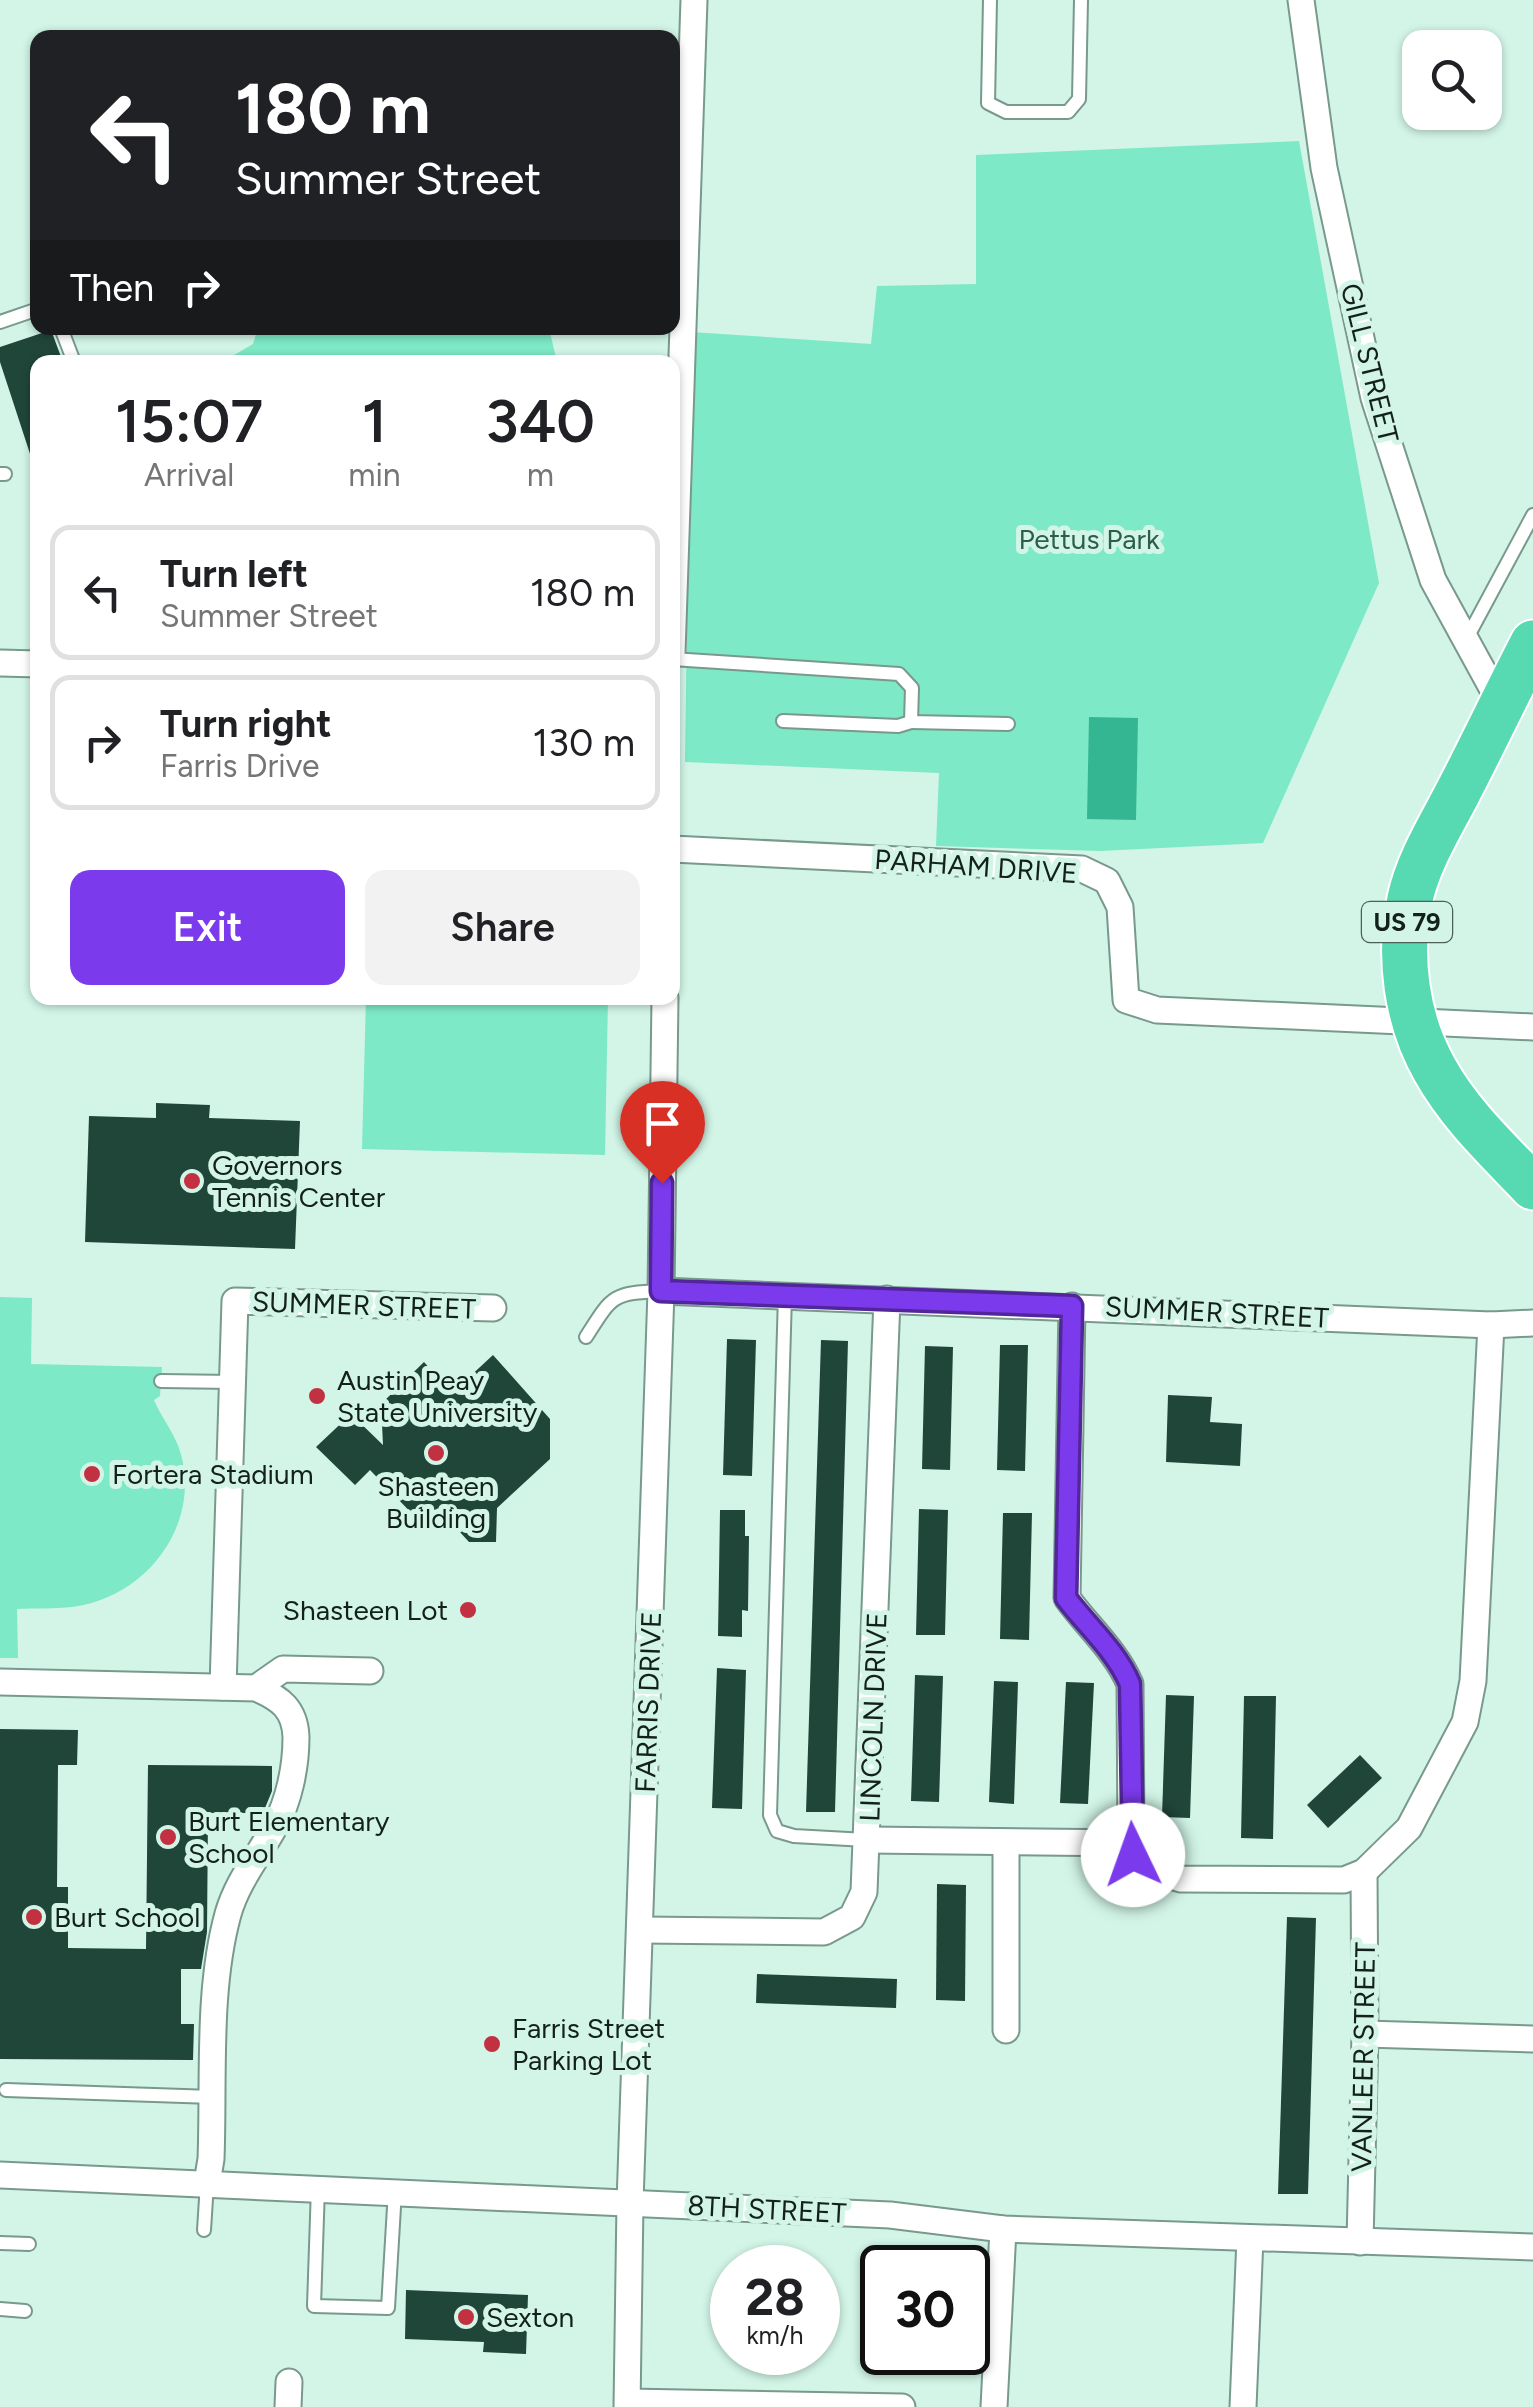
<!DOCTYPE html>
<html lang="en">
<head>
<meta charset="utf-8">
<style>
  :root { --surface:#fff; --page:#f2f2f2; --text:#202124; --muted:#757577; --line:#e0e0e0; --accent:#7c3aed }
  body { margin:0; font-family:Figtree,sans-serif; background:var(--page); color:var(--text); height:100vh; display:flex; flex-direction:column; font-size:38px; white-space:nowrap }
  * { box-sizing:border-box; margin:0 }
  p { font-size:32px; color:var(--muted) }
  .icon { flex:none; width:55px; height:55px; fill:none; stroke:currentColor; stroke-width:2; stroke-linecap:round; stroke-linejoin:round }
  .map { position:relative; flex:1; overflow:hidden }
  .side { position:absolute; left:30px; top:355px; width:650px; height:650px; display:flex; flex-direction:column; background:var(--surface); border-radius:20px; box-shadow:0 2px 8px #0004 }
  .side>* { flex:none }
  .hud { position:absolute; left:30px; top:30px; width:650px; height:305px; border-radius:20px; box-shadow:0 2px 8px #0004; background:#202124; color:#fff; overflow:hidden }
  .controls { position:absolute; left:1402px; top:30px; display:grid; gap:20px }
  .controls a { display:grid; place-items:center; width:100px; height:100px; border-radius:20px; background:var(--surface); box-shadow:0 2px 8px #0004; font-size:50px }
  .speed { position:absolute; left:710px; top:2245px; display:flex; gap:20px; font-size:50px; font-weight:700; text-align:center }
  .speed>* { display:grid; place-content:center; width:130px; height:130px; border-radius:50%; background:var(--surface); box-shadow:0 2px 8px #0004; line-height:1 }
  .speed small { font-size:25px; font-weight:400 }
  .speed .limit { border:5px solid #111; border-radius:15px; background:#fff; color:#111 }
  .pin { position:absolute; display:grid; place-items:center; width:85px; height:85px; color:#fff; margin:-102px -42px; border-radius:50% 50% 50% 0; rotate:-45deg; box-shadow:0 0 10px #0007 }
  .pin .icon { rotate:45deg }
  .me { position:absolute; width:110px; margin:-55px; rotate:357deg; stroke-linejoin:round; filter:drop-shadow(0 0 8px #0008) }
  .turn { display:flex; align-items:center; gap:35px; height:210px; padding:0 40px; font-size:45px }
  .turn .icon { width:130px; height:130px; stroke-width:2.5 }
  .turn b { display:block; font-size:70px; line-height:85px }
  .then { display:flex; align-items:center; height:95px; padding:0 40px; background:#0003; gap:20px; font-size:38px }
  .eta { display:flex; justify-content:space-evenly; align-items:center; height:170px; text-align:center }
  .eta b { font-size:60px; font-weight:600; line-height:70px }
  .cta { display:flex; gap:20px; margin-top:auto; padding:20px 40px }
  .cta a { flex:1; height:115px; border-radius:20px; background:var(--accent); color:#fff; font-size:40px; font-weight:600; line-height:115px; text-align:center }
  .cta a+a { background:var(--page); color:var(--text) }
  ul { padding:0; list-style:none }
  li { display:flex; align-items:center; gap:30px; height:135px; margin:0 20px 15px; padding:0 20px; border:5px solid var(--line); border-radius:20px }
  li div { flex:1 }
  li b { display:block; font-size:38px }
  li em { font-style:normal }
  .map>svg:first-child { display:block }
  .green { fill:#7de9c6 }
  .water { fill:#35b692 }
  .building { fill:#20463a }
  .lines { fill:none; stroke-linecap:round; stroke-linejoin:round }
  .lane-casing { stroke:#78998c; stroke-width:16 }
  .street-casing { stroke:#78998c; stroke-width:29 }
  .highway-casing { stroke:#fff; stroke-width:49 }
  .lane { stroke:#fff; stroke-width:12 }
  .street { stroke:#fff; stroke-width:25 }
  .highway { stroke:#57d9b2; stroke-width:45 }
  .route-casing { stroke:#51269a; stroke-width:25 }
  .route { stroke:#7c3aed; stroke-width:18 }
  .poi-dot { fill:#c23141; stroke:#d2f5e7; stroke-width:4 }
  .labels { text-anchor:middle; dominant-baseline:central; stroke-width:10; stroke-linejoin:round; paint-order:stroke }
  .shield { fill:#d2f5e7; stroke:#4c6058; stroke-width:2.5 }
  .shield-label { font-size:25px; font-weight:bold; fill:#13201b }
  .street-label { font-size:28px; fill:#13201b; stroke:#d2f5e7 }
  .park-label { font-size:28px; fill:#2c5e4e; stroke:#d2f5e7 }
  .poi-label { font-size:28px; fill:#13201b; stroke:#d2f5e7; text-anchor:start }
</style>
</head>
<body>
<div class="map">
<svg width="1533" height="2407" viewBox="0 0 1533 2407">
  <rect width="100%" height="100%" fill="#d2f5e7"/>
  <g class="green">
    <path d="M 1299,141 L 1379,583 L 1263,843 L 1100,851 L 936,846 L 939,773 L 685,762 L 691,332 L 871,344 L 877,286 L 976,284 L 976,155 Z"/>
    <path d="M 258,328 L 549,328 L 557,362 L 222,362 L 253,344 Z"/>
    <path d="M 366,998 L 608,998 L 605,1155 L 362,1149 Z"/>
    <path d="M 0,1297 L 32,1298 L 31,1364 L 162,1367 L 160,1396 L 154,1400 C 163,1421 179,1438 183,1463 C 196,1533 142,1598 72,1607 C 54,1609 35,1608 17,1609 L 18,1658 L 0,1658 Z"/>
  </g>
  <path class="water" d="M 1089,717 L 1138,718 L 1136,820 L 1087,819 Z"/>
  <g class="building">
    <path d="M 51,330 L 63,362 L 38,362 L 38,466 L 34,466 L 0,362 L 0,347 Z"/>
    <path d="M 156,1103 L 210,1105 L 209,1118 L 300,1121 L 295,1249 L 85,1242 L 89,1116 L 156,1118 Z"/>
    <path d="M 727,1339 L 756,1340 L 752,1476 L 723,1475 Z"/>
    <path d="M 821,1340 L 848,1341 L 835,1812 L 806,1812 Z"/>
    <path d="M 1000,1345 L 1028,1345 L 1025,1471 L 997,1470 Z"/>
    <path d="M 925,1346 L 953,1347 L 950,1470 L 922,1469 Z"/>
    <path d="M 493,1355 L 550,1419 L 550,1459 L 497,1508 L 496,1542 L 469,1542 L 438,1508 L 422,1524 L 370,1470 L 355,1485 L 316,1447 L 351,1414 L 383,1445 L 381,1404 L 424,1362 L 452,1393 Z"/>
    <path d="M 1168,1395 L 1212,1397 L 1210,1422 L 1242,1424 L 1240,1466 L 1166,1462 Z"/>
    <path d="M 919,1509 L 948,1510 L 945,1635 L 916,1635 Z"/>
    <path d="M 720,1510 L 745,1510 L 745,1536 L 749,1536 L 748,1611 L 742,1610 L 742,1637 L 718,1636 Z"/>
    <path d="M 1003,1513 L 1032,1513 L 1029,1640 L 1000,1639 Z"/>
    <path d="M 717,1668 L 746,1670 L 742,1809 L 712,1808 Z"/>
    <path d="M 915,1675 L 943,1676 L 939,1802 L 911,1801 Z"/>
    <path d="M 994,1681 L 1018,1682 L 1014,1804 L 989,1802 Z"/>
    <path d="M 1066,1682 L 1094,1683 L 1088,1804 L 1060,1803 Z"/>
    <path d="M 1166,1695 L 1194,1696 L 1190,1818 L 1162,1817 Z"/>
    <path d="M 1244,1696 L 1276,1696 L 1273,1839 L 1241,1838 Z"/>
    <path d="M 0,1729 L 78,1730 L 77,1765 L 58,1765 L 57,1887 L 68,1887 L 68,1948 L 146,1949 L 148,1765 L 272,1766 L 272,1791 L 263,1813 L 208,1813 L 207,1932 L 201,1969 L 181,1969 L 181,2024 L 194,2024 L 193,2060 L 0,2059 Z"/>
    <path d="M 1360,1755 L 1382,1778 L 1328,1828 L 1307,1805 Z"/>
    <path d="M 937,1884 L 966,1885 L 965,2001 L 936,2000 Z"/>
    <path d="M 1287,1917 L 1316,1918 L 1308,2194 L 1278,2194 Z"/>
    <path d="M 757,1974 L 897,1979 L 896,2008 L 756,2003 Z"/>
    <path d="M 406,2290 L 528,2295 L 526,2354 L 483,2352 L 484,2342 L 405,2339 Z"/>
  </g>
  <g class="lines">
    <defs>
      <g id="lane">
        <path d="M 990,0 L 988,103 L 1006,112 L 1068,112 L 1079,99 L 1081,0"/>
        <path d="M 0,322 L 38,309"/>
        <path d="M 61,328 L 74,362"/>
        <path d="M 0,474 L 5,474"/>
        <path d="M 1467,638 L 1533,515"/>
        <path d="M 672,659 L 899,674 L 912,688 L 911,722 L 1008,724"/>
        <path d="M 783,721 L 898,726 L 911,722"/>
        <path d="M 785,1295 L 770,1815 L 777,1831 L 794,1836 L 866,1840"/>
        <path d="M 586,1337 C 612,1296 612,1293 661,1291"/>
        <path d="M 161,1381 L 233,1382"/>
        <path d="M 6,2090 L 213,2097"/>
        <path d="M 318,2187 L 314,2306 L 388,2308 L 395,2190"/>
        <path d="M 204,2230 L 207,2183"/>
        <path d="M 0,2243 L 29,2244"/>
        <path d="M 0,2309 L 25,2311"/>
      </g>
      <g id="street">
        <path d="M 1301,0 L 1324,168 L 1374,398 L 1433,580 L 1502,706"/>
        <path d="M 672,653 L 694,0"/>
        <path d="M 0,663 L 38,664"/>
        <path d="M 672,849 L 1082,869 L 1107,881 L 1120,907 L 1126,1000 L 1157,1010 L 1533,1027"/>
        <path d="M 661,1291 L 1491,1325 L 1533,1323"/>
        <path d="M 1072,1306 L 1067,1598 C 1088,1627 1116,1651 1130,1684 L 1131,1843"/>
        <path d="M 0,1682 L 256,1688 C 280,1698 295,1709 296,1737 C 296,1767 289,1801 275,1826 C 259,1855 237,1882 228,1914 C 207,1990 214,2081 211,2159 L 207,2183"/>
        <path d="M 223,1687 L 235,1301 L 493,1308"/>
        <path d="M 256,1688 L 283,1669 L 370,1671"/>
        <path d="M 869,1840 L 1131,1843 L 1133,1855 L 1151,1870 L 1181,1879 L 1344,1880 L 1364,1872 L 1409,1828 L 1465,1722 L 1473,1681 L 1491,1325"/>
        <path d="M 641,1930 L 824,1932 L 852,1917 L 864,1892 L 887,1299"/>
        <path d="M 1006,2030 L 1006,1843"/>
        <path d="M 1365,2034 L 1533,2039"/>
        <path d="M 0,2175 L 890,2215 L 1003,2229 L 1533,2247"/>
        <path d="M 1360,2242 L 1365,2034 L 1364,1872"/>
        <path d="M 628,2402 L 902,2407"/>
        <path d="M 288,2407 L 289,2382"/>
        <path d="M 627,2407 L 630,2203 L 661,1291 L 665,998"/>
        <path d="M 994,2407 L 1003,2229"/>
        <path d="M 1243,2407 L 1250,2238"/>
      </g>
      <path id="highway" d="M 1533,643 C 1507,693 1483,744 1457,794 C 1440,827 1418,862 1410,899 C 1398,956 1406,1019 1435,1070 C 1460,1115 1498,1150 1533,1187"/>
    </defs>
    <use href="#lane" class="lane-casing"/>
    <use href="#street" class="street-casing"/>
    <use href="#highway" class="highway-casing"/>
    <use href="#lane" class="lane"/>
    <use href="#street" class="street"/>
    <use href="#highway" class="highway"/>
  </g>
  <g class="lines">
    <defs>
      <path id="route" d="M 662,1183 L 661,1291 L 1072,1306 L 1066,1598 C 1088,1627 1116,1651 1130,1684 L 1133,1855"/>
    </defs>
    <use href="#route" class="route-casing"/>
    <use href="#route" class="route"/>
  </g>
  <g class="poi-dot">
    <circle cx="192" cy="1181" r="10"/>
    <circle cx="317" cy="1396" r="10"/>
    <circle cx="436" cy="1453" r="10"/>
    <circle cx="92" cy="1474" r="10"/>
    <circle cx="468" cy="1610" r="10"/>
    <circle cx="168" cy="1837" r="10"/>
    <circle cx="34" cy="1917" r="10"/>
    <circle cx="492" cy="2044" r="10"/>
    <circle cx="466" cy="2317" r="10"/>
  </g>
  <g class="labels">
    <rect class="shield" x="1362" y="902" width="90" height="40" rx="8"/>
    <g class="shield-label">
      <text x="1407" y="922">US 79</text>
    </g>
    <g class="street-label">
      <text transform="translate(1370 363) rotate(76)">GILL STREET</text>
      <text transform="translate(976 866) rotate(4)">PARHAM DRIVE</text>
      <text transform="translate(364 1305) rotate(2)">SUMMER STREET</text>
      <text transform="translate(1217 1312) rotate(3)">SUMMER STREET</text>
      <text transform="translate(648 1702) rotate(-88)">FARRIS DRIVE</text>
      <text transform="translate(873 1717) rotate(-88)">LINCOLN DRIVE</text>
      <text transform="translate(1363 2057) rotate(-89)">VANLEER STREET</text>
      <text transform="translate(767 2209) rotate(3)">8TH STREET</text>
    </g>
    <g class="park-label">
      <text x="1089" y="539">Pettus Park</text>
    </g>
    <g class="poi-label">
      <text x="212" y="1165">Governors<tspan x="212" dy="32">Tennis Center</tspan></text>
      <text x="337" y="1380">Austin Peay<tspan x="337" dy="32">State University</tspan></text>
      <text x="112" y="1474">Fortera Stadium</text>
      <text x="436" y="1486" text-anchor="middle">Shasteen<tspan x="436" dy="32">Building</tspan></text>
      <text x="448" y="1610" text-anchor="end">Shasteen Lot</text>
      <text x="188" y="1821">Burt Elementary<tspan x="188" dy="32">School</tspan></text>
      <text x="54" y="1917">Burt School</text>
      <text x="512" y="2028">Farris Street<tspan x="512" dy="32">Parking Lot</tspan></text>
      <text x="486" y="2317">Sexton</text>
    </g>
  </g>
</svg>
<div class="controls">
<a><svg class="icon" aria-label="search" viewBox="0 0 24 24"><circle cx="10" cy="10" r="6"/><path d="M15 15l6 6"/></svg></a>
</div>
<div class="speed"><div>28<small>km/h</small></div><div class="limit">30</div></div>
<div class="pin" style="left:662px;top:1183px;background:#d93025"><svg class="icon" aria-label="arrive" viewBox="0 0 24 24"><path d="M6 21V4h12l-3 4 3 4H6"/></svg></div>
<svg class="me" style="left:1133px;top:1855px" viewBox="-20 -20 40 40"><circle r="19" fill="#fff"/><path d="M0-13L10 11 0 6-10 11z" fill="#7c3aed"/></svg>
<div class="hud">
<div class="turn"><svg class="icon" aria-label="left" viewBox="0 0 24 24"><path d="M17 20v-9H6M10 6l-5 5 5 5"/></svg><div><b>180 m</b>Summer Street</div></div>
<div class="then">Then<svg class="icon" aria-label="right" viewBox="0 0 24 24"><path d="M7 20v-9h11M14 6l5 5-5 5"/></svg></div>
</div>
<section class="side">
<div class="eta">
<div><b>15:07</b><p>Arrival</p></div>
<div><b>1</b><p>min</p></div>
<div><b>340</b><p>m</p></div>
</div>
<ul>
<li><svg class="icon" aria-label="left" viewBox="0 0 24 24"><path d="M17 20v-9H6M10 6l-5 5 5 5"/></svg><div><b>Turn left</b><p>Summer Street</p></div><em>180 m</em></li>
<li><svg class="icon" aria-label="right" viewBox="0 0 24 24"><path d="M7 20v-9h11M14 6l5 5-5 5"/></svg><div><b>Turn right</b><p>Farris Drive</p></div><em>130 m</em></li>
</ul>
<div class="cta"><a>Exit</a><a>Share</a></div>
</section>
</div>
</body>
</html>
